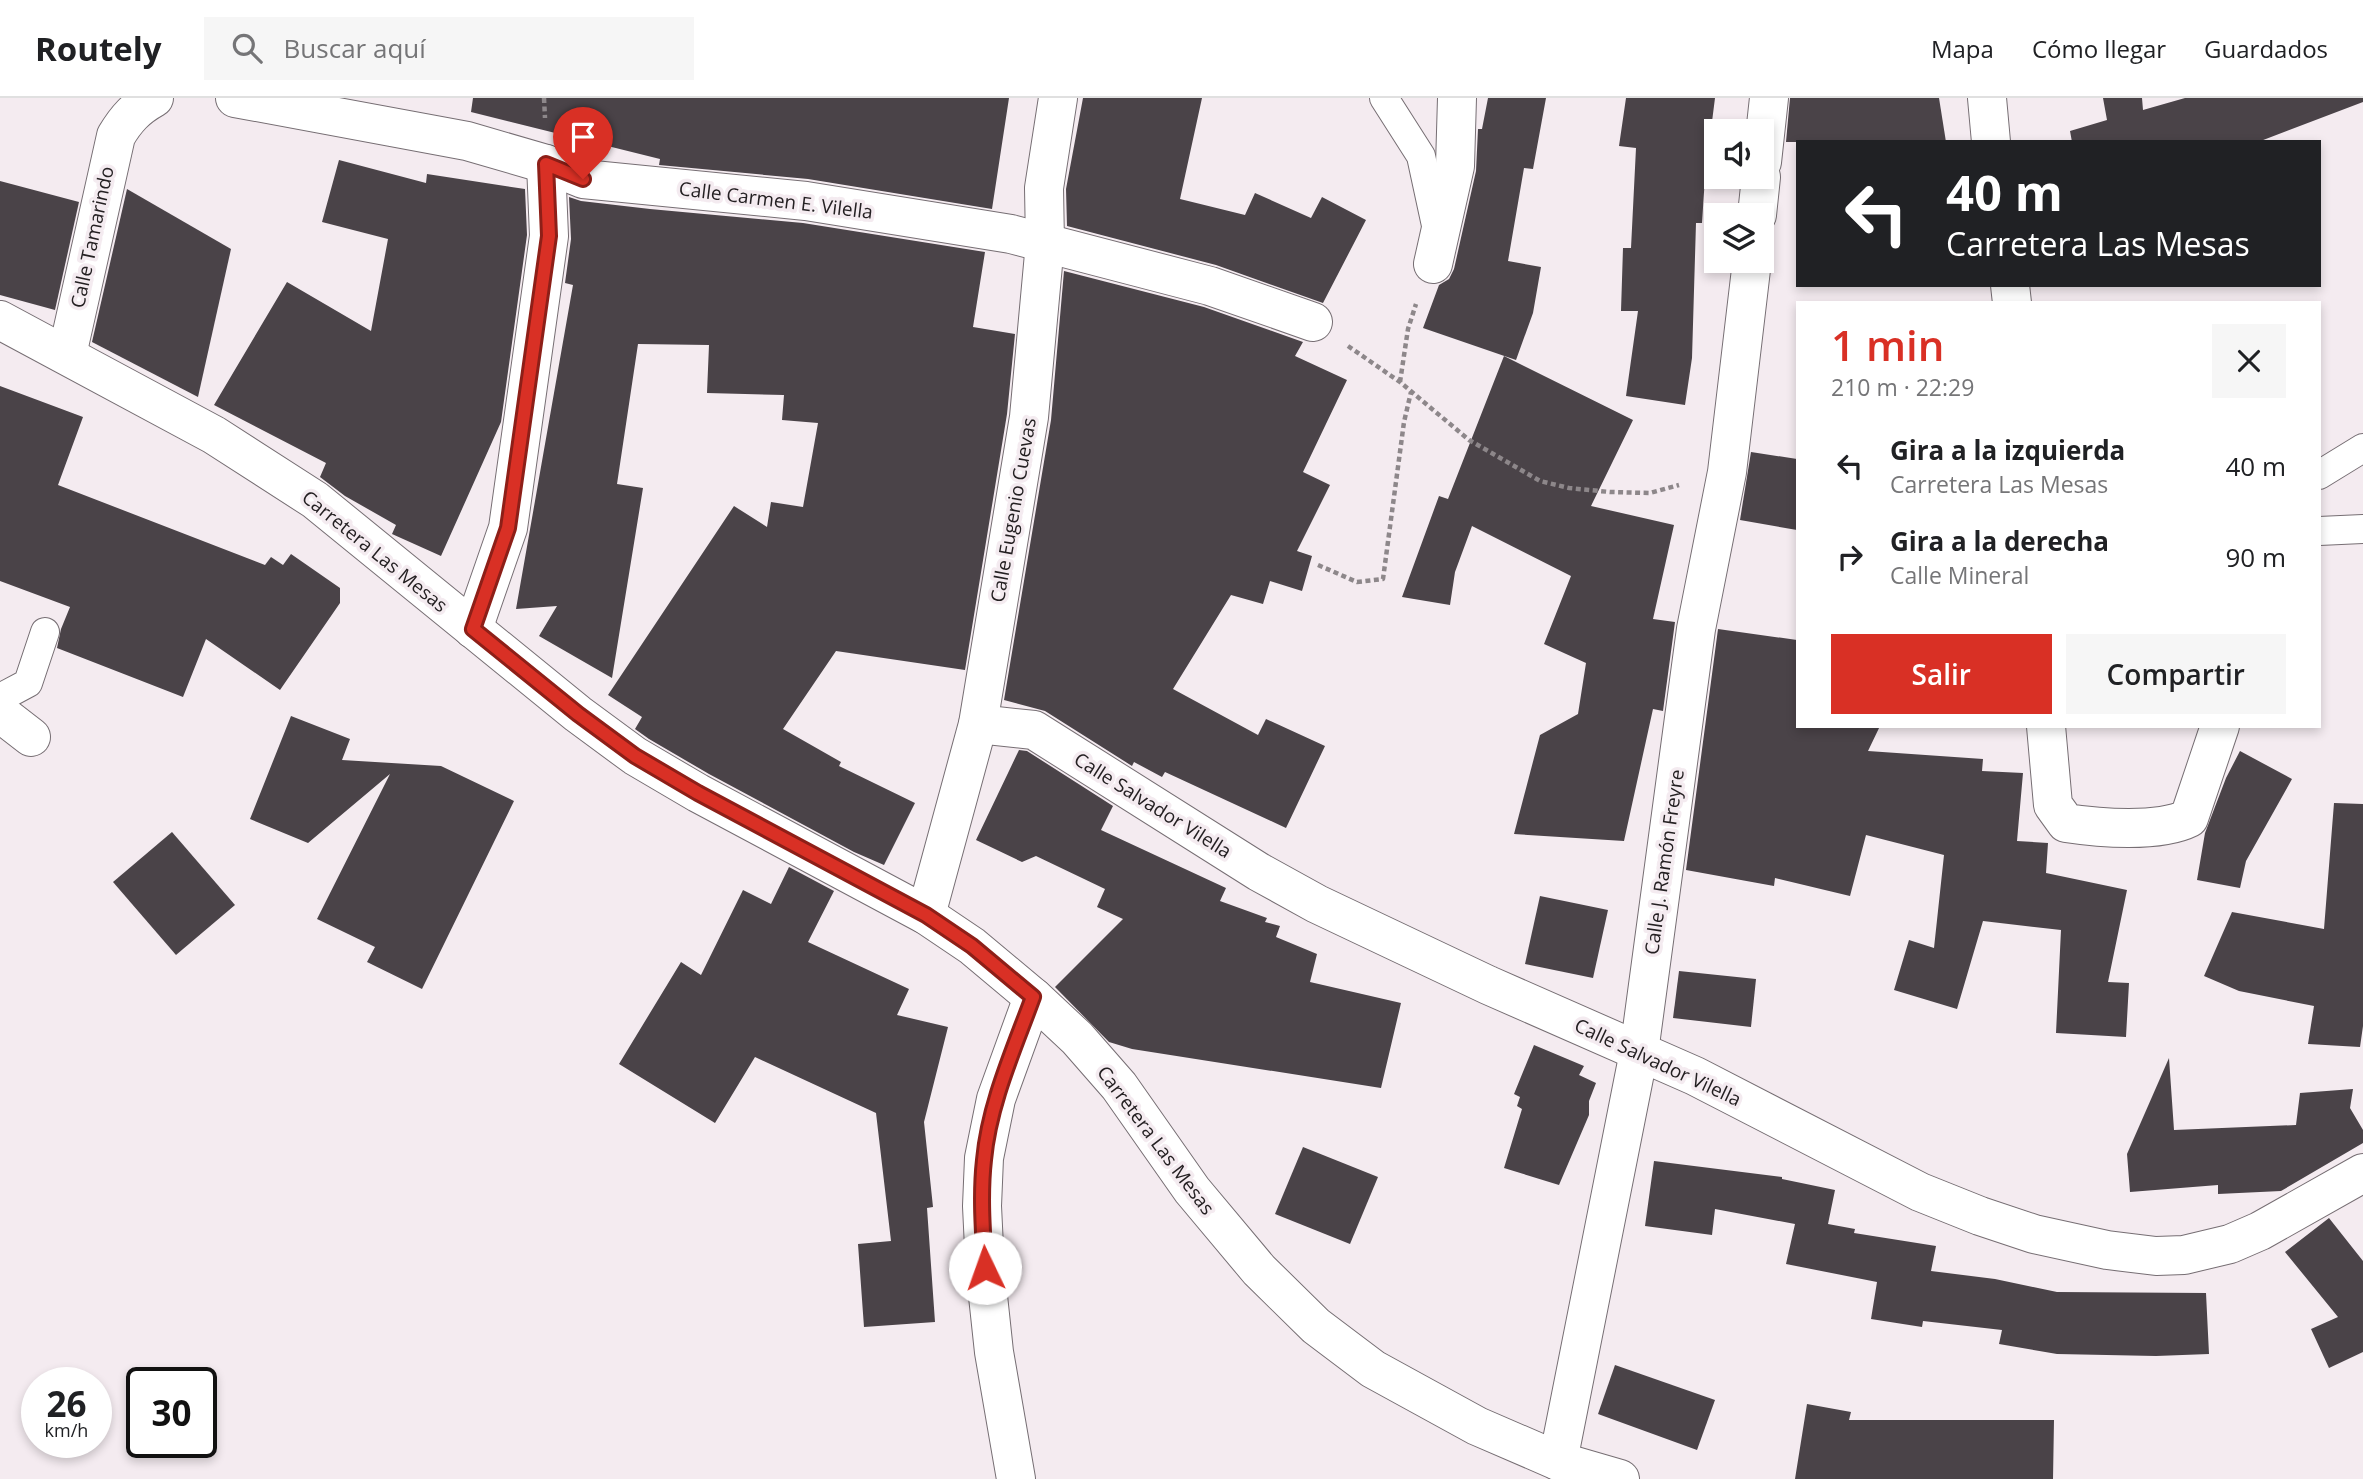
<!DOCTYPE html>
<html lang="es">
<head>
<meta charset="utf-8">
<style>
  :root { --surface:#fff; --page:#f6f6f6; --text:#202124; --muted:#757577; --line:#e0e0e0; --accent:#d93025 }
  body { margin:0; font-family:"Open Sans",sans-serif; background:var(--page); color:var(--text); height:100vh; display:flex; flex-direction:column; font-size:26px; white-space:nowrap }
  * { box-sizing:border-box; margin:0 }
  p { font-size:23px; color:var(--muted) }
  .icon { flex:none; width:38px; height:38px; fill:none; stroke:currentColor; stroke-width:2; stroke-linecap:round; stroke-linejoin:round }
  .map { position:relative; flex:1; overflow:hidden }
  .panel { position:absolute; left:1796px; top:203px; width:525px; height:427px; display:flex; flex-direction:column; background:var(--surface); border-radius:0px; box-shadow:0 4px 10px #0003 }
  .panel>* { flex:none }
  .hud { position:absolute; left:1796px; top:42px; width:525px; height:147px; border-radius:0px; box-shadow:0 4px 10px #0003; background:#202124; color:#fff; overflow:hidden }
  .buttons { position:absolute; left:1704px; top:21px; display:grid; gap:14px }
  .buttons a { display:grid; place-items:center; width:70px; height:70px; border-radius:0px; background:var(--surface); box-shadow:0 4px 10px #0003; font-size:35px }
  .speed { position:absolute; left:21px; top:1269px; display:flex; gap:14px; font-size:35px; font-weight:700; text-align:center }
  .speed>* { display:grid; place-content:center; width:91px; height:91px; border-radius:50%; background:var(--surface); box-shadow:0 4px 10px #0003; line-height:1 }
  .speed small { font-size:18px; font-weight:400 }
  .speed .limit { border:4px solid #111; border-radius:10px; background:#fff; color:#111 }
  .pin { position:absolute; display:grid; place-items:center; width:60px; height:60px; color:#fff; margin:-72px -30px; border-radius:50% 50% 50% 0; rotate:-45deg; box-shadow:0 0 7px #0007 }
  .pin .icon { rotate:45deg }
  .me { position:absolute; width:77px; margin:-38px; rotate:357deg; stroke-linejoin:round; filter:drop-shadow(0 0 5px #0008) }
  .turn { display:flex; align-items:center; gap:24px; height:147px; padding:0 35px; font-size:32px }
  .turn .icon { width:91px; height:91px; stroke-width:2.5 }
  .turn b { display:block; font-size:49px; line-height:60px }
  .round { display:grid; place-items:center; flex:none; width:74px; height:74px; border-radius:0px; background:var(--page) }
  .summary { display:flex; align-items:center; justify-content:space-between; height:119px; padding:0 35px }
  h1 { font-size:42px; font-weight:600; line-height:52px; color:var(--accent) }
  .action { display:flex; gap:14px; margin-top:auto; padding:14px 35px }
  .action a { flex:1; height:80px; border-radius:0px; background:var(--accent); color:#fff; font-size:28px; font-weight:600; line-height:80px; text-align:center }
  .action a+a { background:var(--page); color:var(--text) }
  ul { padding:0; list-style:none }
  li { display:flex; align-items:center; gap:21px; height:91px; padding:0 35px }
  li div { flex:1 }
  li b { display:block; font-size:26px }
  li em { font-style:normal }
  header { display:flex; align-items:center; gap:42px; box-sizing:border-box; height:98px; padding:0 35px; background:var(--surface); border-bottom:2px solid var(--line) }
  header strong { font-size:33px }
  nav { display:flex; gap:38px; margin-inline-start:auto; font-size:24px }
  .search { width:490px; height:63px; background:var(--page); display:flex; align-items:center; gap:18px; box-sizing:border-box; padding:0 24px; border-radius:0px; color:var(--muted); font-size:26px }
  .map>svg:first-child { display:block }
  .building { fill:#4a4348 }
  .lines { fill:none; stroke-linecap:round; stroke-linejoin:round }
  .service-casing { stroke:#766e73; stroke-width:30 }
  .minor-casing { stroke:#766e73; stroke-width:40 }
  .tertiary-casing { stroke:#766e73; stroke-width:40 }
  .path { stroke:#8d878a; stroke-width:4.5; stroke-dasharray:5 3.5; stroke-linecap:butt }
  .service { stroke:#fff; stroke-width:28 }
  .minor { stroke:#fff; stroke-width:38 }
  .tertiary { stroke:#fff; stroke-width:38 }
  .route-casing { stroke:#8d1f18; stroke-width:18 }
  .route { stroke:#d93025; stroke-width:12 }
  .labels { text-anchor:middle; dominant-baseline:central; stroke-width:7; stroke-linejoin:round; paint-order:stroke }
  .street-label { font-size:19px; fill:#242022; stroke:#f4ebf0 }
</style>
</head>
<body>
<header>
<strong>Routely</strong>
<div class="search"><svg class="icon" aria-label="search" viewBox="0 0 24 24"><circle cx="10" cy="10" r="6"/><path d="M15 15l6 6"/></svg>Buscar aquí</div>
<nav><a>Mapa</a><a>Cómo llegar</a><a>Guardados</a></nav>
</header>
<div class="map">
<svg width="2363" height="1381" viewBox="0 0 2363 1381">
  <rect width="100%" height="100%" fill="#f4ebf0"/>
  <g class="building">
    <path d="M 473,0 L 1009,0 L 992,111 L 808,81 L 659,67 L 660,61 L 471,14 Z"/>
    <path d="M 1083,0 L 1202,0 L 1180,101 L 1245,117 L 1255,95 L 1311,120 L 1322,99 L 1366,122 L 1323,205 L 1216,167 L 1067,128 L 1066,91 Z"/>
    <path d="M 1488,0 L 1546,0 L 1533,71 L 1524,70 L 1508,163 L 1541,169 L 1533,215 L 1516,262 L 1423,230 L 1439,187 L 1449,181 L 1454,171 L 1476,73 L 1478,31 L 1482,31 Z"/>
    <path d="M 1626,0 L 1715,0 L 1705,79 L 1702,125 L 1696,125 L 1692,260 L 1685,307 L 1626,298 L 1638,213 L 1621,213 L 1623,150 L 1631,150 L 1636,50 L 1619,48 Z"/>
    <path d="M 1790,0 L 1939,0 L 1946,44 L 1786,44 Z"/>
    <path d="M 2103,0 L 2142,0 L 2143,12 L 2185,0 L 2363,0 L 2363,4 L 2258,44 L 2072,44 L 2070,33 L 2107,22 Z"/>
    <path d="M 339,62 L 426,85 L 427,76 L 525,91 L 527,137 L 501,324 L 441,458 L 392,436 L 396,427 L 345,398 L 320,379 L 326,365 L 214,307 L 287,184 L 371,233 L 388,141 L 322,124 Z"/>
    <path d="M 0,83 L 79,104 L 55,212 L 0,197 Z"/>
    <path d="M 127,91 L 231,151 L 198,299 L 92,244 Z"/>
    <path d="M 569,99 L 581,103 L 650,111 L 803,125 L 985,154 L 973,229 L 1015,236 L 1007,316 L 965,572 L 836,553 L 783,631 L 841,664 L 839,668 L 915,705 L 884,767 L 854,754 L 709,676 L 649,641 L 635,631 L 642,619 L 608,597 L 734,408 L 767,429 L 771,404 L 803,409 L 818,325 L 782,322 L 784,297 L 707,295 L 709,247 L 638,246 L 617,386 L 643,390 L 612,580 L 539,538 L 557,508 L 516,511 L 573,187 L 565,185 L 571,141 Z"/>
    <path d="M 1064,173 L 1204,209 L 1303,244 L 1295,258 L 1347,282 L 1303,374 L 1330,387 L 1297,453 L 1312,458 L 1302,493 L 1270,483 L 1263,506 L 1231,497 L 1173,591 L 1258,637 L 1266,621 L 1325,648 L 1286,730 L 1165,674 L 1162,679 L 1134,664 L 1132,668 L 1045,613 L 1004,602 L 1051,322 Z"/>
    <path d="M 1504,258 L 1633,322 L 1591,408 L 1674,427 L 1653,521 L 1675,524 L 1663,613 L 1653,611 L 1624,743 L 1514,736 L 1540,637 L 1578,616 L 1586,565 L 1544,546 L 1571,478 L 1472,428 L 1455,474 L 1450,507 L 1402,499 L 1439,398 L 1448,401 Z"/>
    <path d="M 0,288 L 83,319 L 58,387 L 265,467 L 271,459 L 283,467 L 291,456 L 340,490 L 340,505 L 280,592 L 206,541 L 183,599 L 57,550 L 61,531 L 70,509 L 0,483 Z"/>
    <path d="M 1751,354 L 1797,361 L 1797,432 L 1740,422 Z"/>
    <path d="M 1718,531 L 1797,542 L 1797,628 L 1880,628 L 1868,653 L 1983,661 L 1982,673 L 2023,675 L 2017,743 L 2048,745 L 2046,775 L 2127,792 L 2108,884 L 2129,885 L 2126,939 L 2056,935 L 2061,832 L 1983,823 L 1957,911 L 1894,892 L 1909,842 L 1934,850 L 1944,757 L 1866,737 L 1850,798 L 1775,780 L 1774,788 L 1686,772 Z"/>
    <path d="M 291,618 L 350,641 L 342,662 L 441,668 L 514,703 L 422,891 L 367,864 L 375,849 L 317,821 L 390,676 L 308,745 L 250,721 Z"/>
    <path d="M 1019,652 L 1027,653 L 1113,708 L 1101,732 L 1226,790 L 1220,803 L 1267,820 L 1265,824 L 1280,828 L 1276,839 L 1317,856 L 1310,884 L 1401,905 L 1381,990 L 1132,951 L 1109,944 L 1055,889 L 1123,821 L 1097,809 L 1105,791 L 1036,758 L 1022,764 L 976,742 Z"/>
    <path d="M 2240,653 L 2292,681 L 2246,763 L 2240,790 L 2197,782 L 2205,735 L 2226,680 Z"/>
    <path d="M 2334,705 L 2363,706 L 2363,928 L 2360,949 L 2308,946 L 2314,908 L 2239,893 L 2204,878 L 2232,814 L 2324,831 Z"/>
    <path d="M 172,734 L 235,807 L 176,857 L 113,784 Z"/>
    <path d="M 789,769 L 834,793 L 808,844 L 909,891 L 897,917 L 948,929 L 924,1024 L 933,1109 L 927,1110 L 935,1224 L 864,1229 L 858,1146 L 891,1143 L 876,1015 L 755,959 L 715,1025 L 619,966 L 681,864 L 701,877 L 743,792 L 771,806 Z"/>
    <path d="M 1540,798 L 1608,812 L 1593,880 L 1525,866 Z"/>
    <path d="M 1679,873 L 1756,881 L 1751,929 L 1673,920 Z"/>
    <path d="M 1534,947 L 1584,968 L 1579,977 L 1596,985 L 1589,1003 L 1589,1017 L 1559,1087 L 1504,1070 L 1522,1011 L 1517,1008 L 1520,999 L 1514,996 Z"/>
    <path d="M 2169,960 L 2174,1032 L 2296,1027 L 2300,995 L 2353,991 L 2350,1010 L 2363,1032 L 2363,1045 L 2281,1093 L 2218,1096 L 2218,1087 L 2130,1094 L 2127,1056 Z"/>
    <path d="M 1303,1049 L 1378,1079 L 1350,1146 L 1275,1116 Z"/>
    <path d="M 1654,1063 L 1782,1079 L 1782,1081 L 1835,1092 L 1828,1126 L 1855,1131 L 1854,1135 L 1936,1148 L 1931,1173 L 1995,1181 L 2057,1194 L 2206,1195 L 2209,1256 L 2156,1258 L 2057,1256 L 1999,1246 L 2002,1232 L 1923,1223 L 1922,1229 L 1871,1221 L 1877,1184 L 1786,1166 L 1795,1126 L 1715,1111 L 1712,1137 L 1645,1128 Z"/>
    <path d="M 2329,1120 L 2363,1163 L 2363,1254 L 2329,1270 L 2311,1231 L 2338,1219 L 2285,1154 Z"/>
    <path d="M 1615,1267 L 1715,1302 L 1697,1352 L 1598,1316 Z"/>
    <path d="M 1807,1306 L 1851,1314 L 1849,1322 L 2054,1322 L 2053,1381 L 1795,1381 Z"/>
  </g>
  <g class="lines">
    <defs>
      <g id="service">
        <path d="M 1384,0 L 1421,58 L 1437,132"/>
        <path d="M 2319,377 L 2363,350"/>
        <path d="M 2319,433 L 2363,431"/>
        <path d="M 0,600 L 28,585 L 45,534"/>
      </g>
      <g id="minor">
        <path d="M 235,0 L 467,43 L 546,66 L 583,81 L 806,103 L 1011,136 L 1210,188 L 1313,224"/>
        <path d="M 1987,0 L 1991,44"/>
        <path d="M 1762,64 L 1769,0"/>
        <path d="M 1757,117 L 1761,79"/>
        <path d="M 1433,166 L 1455,68 L 1457,0"/>
        <path d="M 2010,187 L 2012,205"/>
        <path d="M 67,257 L 116,38 C 126,21 136,10 154,0"/>
        <path d="M 473,531 L 508,430 L 549,138 L 546,66"/>
        <path d="M 0,615 L 31,639"/>
        <path d="M 978,626 L 1034,632 L 1259,774 L 1317,806 L 1488,887 L 1695,978 L 1920,1094 L 1980,1118 L 2034,1136 L 2107,1152 L 2156,1158 L 2184,1157 L 2230,1146 L 2260,1133 L 2363,1075"/>
        <path d="M 2046,628 L 2053,707 L 2066,725 C 2099,730 2159,735 2189,720 L 2220,628"/>
        <path d="M 926,817 L 978,626 L 1029,319 L 1045,145 L 1044,90 L 1058,0"/>
        <path d="M 1558,1363 L 1639,954 L 1696,531 L 1727,374 L 1752,163"/>
        <path d="M 1016,1381 L 994,1254 L 985,1170 L 982,1108 L 984,1060 L 996,1001 L 1033,899"/>
      </g>
      <path id="tertiary" d="M 0,222 L 214,337 L 315,402 L 578,616 L 635,658 L 698,695 L 926,817 L 972,848 L 1033,899 L 1077,940 L 1119,988 L 1192,1092 L 1259,1172 L 1316,1228 L 1373,1271 L 1477,1328 L 1558,1363 L 1620,1381"/>
    </defs>
    <use href="#service" class="service-casing"/>
    <use href="#minor" class="minor-casing"/>
    <use href="#tertiary" class="tertiary-casing"/>
    <g class="path">
      <path d="M 544,0 L 545,20"/>
      <path d="M 1348,248 L 1400,284 L 1469,342 L 1540,383 L 1569,390 L 1610,394 L 1650,395 L 1679,387"/>
      <path d="M 1400,284 L 1408,231 L 1416,206"/>
      <path d="M 1318,467 L 1357,484 L 1383,481 L 1404,324 L 1411,294"/>
    </g>
    <use href="#service" class="service"/>
    <use href="#minor" class="minor"/>
    <use href="#tertiary" class="tertiary"/>
  </g>
  <g class="lines">
    <defs>
      <path id="route" d="M 583,81 L 546,66 L 549,138 L 508,430 L 473,531 L 578,616 L 635,658 L 698,695 L 926,817 L 972,848 L 1033,899 C 1014,951 989,1006 984,1062 C 980,1098 983,1134 985,1170"/>
    </defs>
    <use href="#route" class="route-casing"/>
    <use href="#route" class="route"/>
  </g>
  <g class="labels">
    <g class="street-label">
      <text transform="translate(776 102) rotate(7)">Calle Carmen E. Vilella</text>
      <text transform="translate(92 139) rotate(-78)">Calle Tamarindo</text>
      <text transform="translate(1013 412) rotate(-80)">Calle Eugenio Cuevas</text>
      <text transform="translate(375 453) rotate(39)">Carretera Las Mesas</text>
      <text transform="translate(1153 707) rotate(32)">Calle Salvador Vilella</text>
      <text transform="translate(1664 764) rotate(-82)">Calle J. Ramón Freyre</text>
      <text transform="translate(1658 964) rotate(25)">Calle Salvador Vilella</text>
      <text transform="translate(1156 1042) rotate(53)">Carretera Las Mesas</text>
    </g>
  </g>
</svg>
<div class="buttons">
<a><svg class="icon" aria-label="sound" viewBox="0 0 24 24"><path d="M4 9h4l5-4v14l-5-4H4zM17 9q2 3 0 6"/></svg></a>
<a><svg class="icon" aria-label="layers" viewBox="0 0 24 24"><path d="M12 4l9 5-9 5-9-5zM3 14l9 5 9-5"/></svg></a>
</div>
<div class="speed"><div>26<small>km/h</small></div><div class="limit">30</div></div>
<div class="pin" style="left:583px;top:81px;background:#d93025"><svg class="icon" aria-label="arrive" viewBox="0 0 24 24"><path d="M6 21V4h12l-3 4 3 4H6"/></svg></div>
<svg class="me" style="left:985px;top:1170px" viewBox="-20 -20 40 40"><circle r="19" fill="#fff"/><path d="M0-13L10 11 0 6-10 11z" fill="#d93025"/></svg>
<div class="hud">
<div class="turn"><svg class="icon" aria-label="left" viewBox="0 0 24 24"><path d="M17 20v-9H6M10 6l-5 5 5 5"/></svg><div><b>40 m</b>Carretera Las Mesas</div></div>
</div>
<section class="panel">
<div class="summary"><div><h1>1 min</h1><p>210 m · 22:29</p></div><a class="round"><svg class="icon" aria-label="close" viewBox="0 0 24 24"><path d="M6 6l12 12M18 6L6 18"/></svg></a></div>
<ul>
<li><svg class="icon" aria-label="left" viewBox="0 0 24 24"><path d="M17 20v-9H6M10 6l-5 5 5 5"/></svg><div><b>Gira a la izquierda</b><p>Carretera Las Mesas</p></div><em>40 m</em></li>
<li><svg class="icon" aria-label="right" viewBox="0 0 24 24"><path d="M7 20v-9h11M14 6l5 5-5 5"/></svg><div><b>Gira a la derecha</b><p>Calle Mineral</p></div><em>90 m</em></li>
</ul>
<div class="action"><a>Salir</a><a>Compartir</a></div>
</section>
</div>
</body>
</html>
